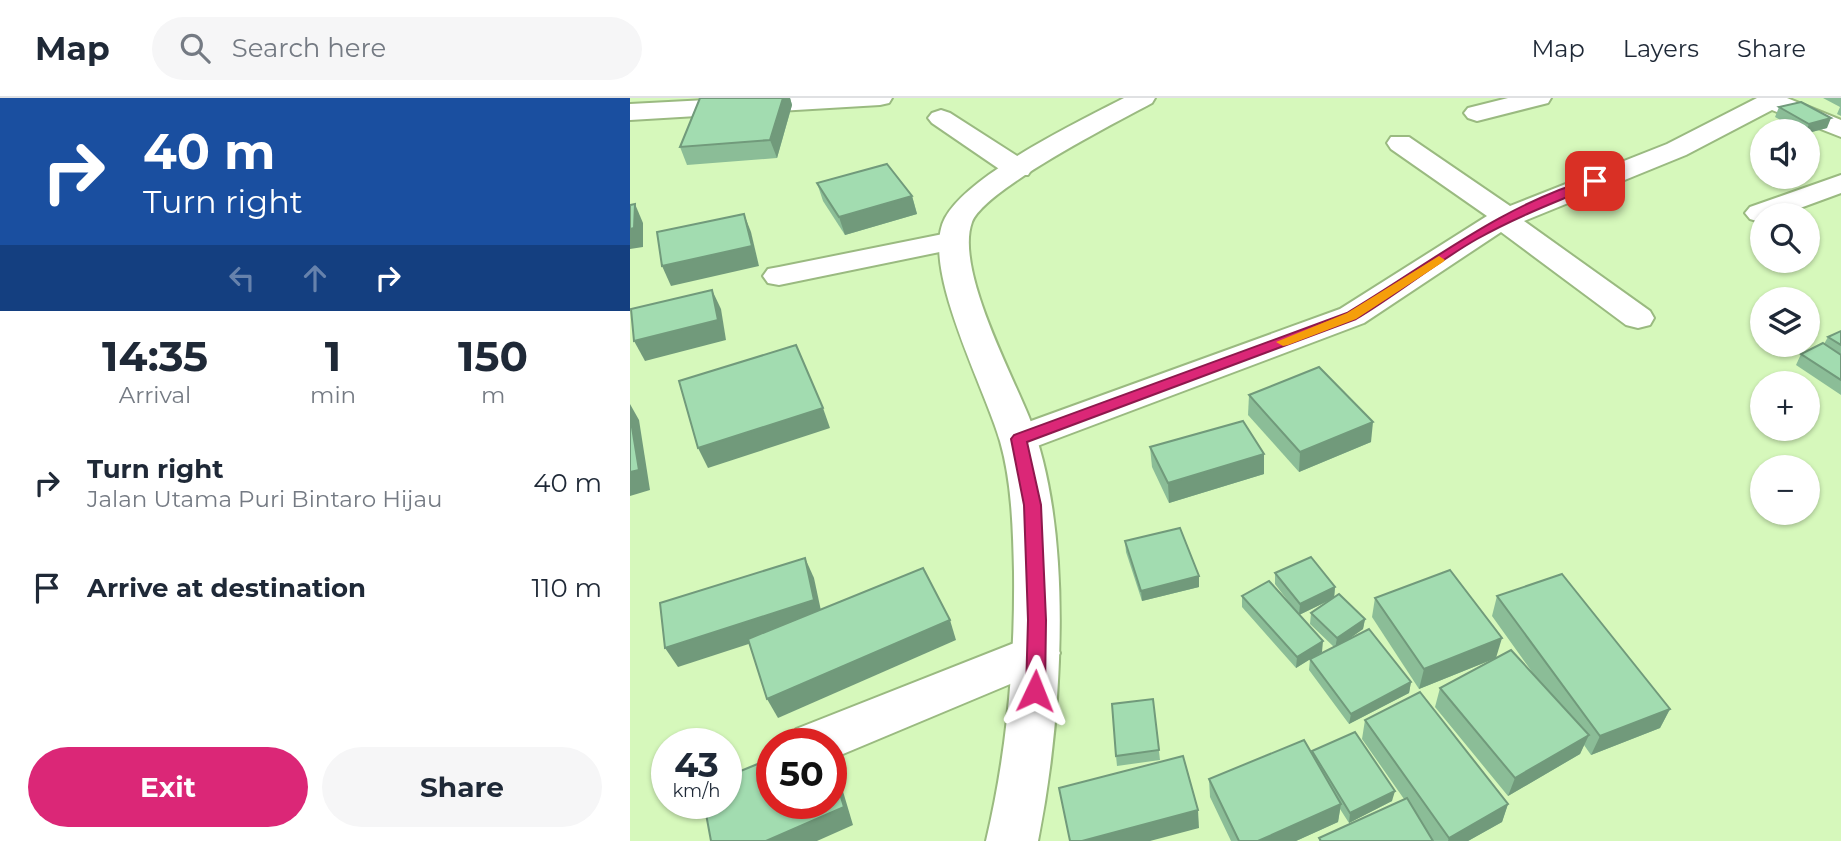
<!DOCTYPE html>
<html lang="en">
<head>
<meta charset="utf-8">
<style>
  :root { --surface:#fff; --page:#f6f6f7; --text:#1f2937; --muted:#747a83; --line:#e0e1e3; --accent:#db2777 }
  body { margin:0; font-family:Montserrat,sans-serif; background:var(--page); color:var(--text); height:100vh; display:flex; flex-direction:column; font-size:26px; white-space:nowrap }
  * { box-sizing:border-box; margin:0 }
  p { font-size:23px; color:var(--muted) }
  .icon { flex:none; width:38px; height:38px; fill:none; stroke:currentColor; stroke-width:2; stroke-linecap:round; stroke-linejoin:round }
  .map { position:relative; flex:1; overflow:hidden }
  .side { display:flex; flex-direction:column; background:var(--surface); width:630px }
  .side>* { flex:none }
  .banner { background:#1a4fa0; color:#fff; overflow:hidden }
  .controls { position:absolute; left:1120px; top:21px; display:grid; gap:14px }
  .controls a { display:grid; place-items:center; width:70px; height:70px; border-radius:50%; background:var(--surface); box-shadow:0 2px 5px #0004; font-size:35px }
  .speed { position:absolute; left:21px; top:630px; display:flex; gap:14px; font-size:35px; font-weight:700; text-align:center }
  .speed>* { display:grid; place-content:center; width:91px; height:91px; border-radius:50%; background:var(--surface); box-shadow:0 2px 5px #0004; line-height:1 }
  .speed small { font-size:18px; font-weight:400 }
  .speed .limit { border:10px solid #d22; background:#fff; color:#111 }
  .pin { position:absolute; display:grid; place-items:center; width:60px; height:60px; color:#fff; margin:-30px; border-radius:14px; box-shadow:0 4px 10px #0006 }
  .me { position:absolute; width:77px; margin:-38px; rotate:2deg; stroke-linejoin:round; filter:drop-shadow(0 0 5px #0008) }
  .turn { display:flex; align-items:center; gap:24px; height:147px; padding:0 28px; font-size:32px }
  .turn .icon { width:91px; height:91px; stroke-width:2.5 }
  .turn b { display:block; font-size:49px; line-height:60px }
  .lanes { display:flex; align-items:center; height:66px; padding:0 28px; background:#0003; justify-content:center; gap:35px; direction:ltr }
  .lanes .off { opacity:.35 }
  .eta { display:flex; justify-content:space-evenly; align-items:center; height:119px; text-align:center }
  .eta b { font-size:42px; font-weight:700; line-height:49px }
  .action { display:flex; gap:14px; margin-top:auto; padding:14px 28px }
  .action a { flex:1; height:80px; border-radius:42px; background:var(--accent); color:#fff; font-size:28px; font-weight:700; line-height:80px; text-align:center }
  .action a+a { background:var(--page); color:var(--text) }
  ul { padding:0; list-style:none }
  li { display:flex; align-items:center; gap:21px; height:105px; padding:0 28px }
  li div { flex:1 }
  li b { display:block; font-size:26px }
  li em { font-style:normal }
  header { display:flex; align-items:center; gap:42px; box-sizing:border-box; height:98px; padding:0 35px; background:var(--surface); border-bottom:2px solid var(--line) }
  header strong { font-size:33px }
  nav { display:flex; gap:38px; margin-inline-start:auto; font-size:24px }
  .search { width:490px; height:63px; background:var(--page); display:flex; align-items:center; gap:18px; box-sizing:border-box; padding:0 24px; border-radius:38px; color:var(--muted); font-size:26px }
  main { display:flex; flex:1; min-height:0 }
  .map>svg:first-child { display:block }
  .lines { fill:none; stroke-linecap:round; stroke-linejoin:round }
  .minor-casing { stroke:#9aba80; stroke-width:4 }
  .major-casing { stroke:#9aba80; stroke-width:4 }
  .minor { fill:#fff; fill-rule:evenodd }
  .major { fill:#fff; fill-rule:evenodd }
  .wall { fill:#8bbd97; fill-rule:evenodd }
  .shaded-wall { fill:#719a7b }
  .building { fill:#a2dcb0; stroke:#719a7b; stroke-width:2 }
  .route { fill:#db2777; stroke:#8e194d; stroke-width:2 }
  .slow { fill:#f59e0b }
</style>
</head>
<body>
<header>
<strong>Map</strong>
<div class="search"><svg class="icon" aria-label="search" viewBox="0 0 24 24"><circle cx="10" cy="10" r="6"/><path d="M15 15l6 6"/></svg>Search here</div>
<nav><a>Map</a><a>Layers</a><a>Share</a></nav>
</header>
<main>
<section class="side">
<div class="banner">
<div class="turn"><svg class="icon" aria-label="right" viewBox="0 0 24 24"><path d="M7 20v-9h11M14 6l5 5-5 5"/></svg><div><b>40 m</b>Turn right</div></div>
<div class="lanes"><svg class="icon off" aria-label="left" viewBox="0 0 24 24"><path d="M17 20v-9H6M10 6l-5 5 5 5"/></svg><svg class="icon off" aria-label="ahead" viewBox="0 0 24 24"><path d="M12 20V5M6 11l6-6 6 6"/></svg><svg class="icon" aria-label="right" viewBox="0 0 24 24"><path d="M7 20v-9h11M14 6l5 5-5 5"/></svg></div>
</div>
<div class="eta">
<div><b>14:35</b><p>Arrival</p></div>
<div><b>1</b><p>min</p></div>
<div><b>150</b><p>m</p></div>
</div>
<ul>
<li><svg class="icon" aria-label="right" viewBox="0 0 24 24"><path d="M7 20v-9h11M14 6l5 5-5 5"/></svg><div><b>Turn right</b><p>Jalan Utama Puri Bintaro Hijau</p></div><em>40 m</em></li>
<li><svg class="icon" aria-label="arrive" viewBox="0 0 24 24"><path d="M6 21V4h12l-3 4 3 4H6"/></svg><div><b>Arrive at destination</b></div><em>110 m</em></li>
</ul>
<div class="action"><a>Exit</a><a>Share</a></div>
</section>
<div class="map">
<svg width="1211" height="743" viewBox="0 0 1211 743">
  <rect width="100%" height="100%" fill="#d6f8bb"/>
  <g class="lines">
    <defs>
      <g id="minor">
        <path d="M 115,0 L 262,0 L 259,5 L 250,7 L 0,22 L 0,6 Z"/>
        <path d="M 878,0 L 921,0 L 918,5 L 847,23 L 838,20 L 834,15 L 838,10 Z"/>
        <path d="M 1127,0 L 1157,0 L 1211,22 L 1211,39 L 1142,12 L 1056,57 L 894,123 L 1020,213 L 1024,220 L 1020,227 L 1008,230 L 996,227 L 871,134 L 734,225 L 402,350 L 389,354 L 376,350 L 370,341 L 376,332 L 710,211 L 857,118 L 761,51 L 757,45 L 761,39 L 779,39 L 880,108 L 1037,46 Z"/>
        <path d="M 311,12 L 320,15 L 398,65 L 402,71 L 398,77 L 378,77 L 302,25 L 298,20 L 302,15 Z"/>
        <path d="M 1211,77 L 1211,95 L 1151,117 L 1132,117 L 1130,124 L 1120,121 L 1115,115 L 1120,109 Z"/>
        <path d="M 323,134 L 334,137 L 338,143 L 334,149 L 149,187 L 138,185 L 133,178 L 138,171 L 149,169 Z"/>
        <path d="M 407,536 L 423,542 L 430,555 L 423,568 L 201,661 L 201,646 L 159,646 L 166,631 Z"/>
      </g>
      <path id="major" d="M 494,0 L 525,0 L 522,5 C 487,24 355,91 342,124 C 325,170 381,274 399,319 C 445,434 432,623 408,743 L 356,743 C 377,654 385,566 384,474 C 383,431 382,385 370,343 C 356,292 289,168 315,120 C 339,76 448,24 494,0 Z"/>
    </defs>
    <use href="#minor" class="minor-casing"/>
    <use href="#major" class="major-casing"/>
    <use href="#minor" class="minor"/>
    <use href="#major" class="major"/>
  </g>
  <g class="wall">
    <path d="M 70,0 L 160,0 L 162,7 L 147,60 L 57,67 L 50,49 Z"/>
    <path d="M 1193,0 L 1211,0 L 1211,18 L 1207,16 L 1210,9 Z"/>
    <path d="M 1149,9 L 1197,30 L 1178,35 L 1178,33 L 1170,33 L 1145,19 Z"/>
    <path d="M 187,85 L 282,98 L 287,116 L 215,137 L 193,103 Z"/>
    <path d="M 1211,233 L 1211,297 L 1166,267 L 1171,256 L 1194,246 L 1198,239 Z"/>
    <path d="M 619,297 L 741,344 L 669,374 L 618,317 Z"/>
    <path d="M 520,349 L 634,356 L 634,376 L 539,405 L 522,369 Z"/>
    <path d="M 495,443 L 569,478 L 569,489 L 512,503 L 496,454 Z"/>
    <path d="M 645,475 L 705,489 L 704,500 L 735,521 L 733,531 L 717,542 L 781,584 L 779,595 L 719,626 L 679,572 L 680,561 L 666,570 L 612,509 L 612,498 L 664,511 L 645,486 ZM 700,502 L 681,515 L 680,526 L 704,549 L 682,560 L 692,554 L 669,517 Z"/>
    <path d="M 867,498 L 1040,611 L 1030,630 L 961,657 L 954,647 L 950,656 L 878,698 L 805,609 L 810,590 L 905,578 L 862,518 Z"/>
    <path d="M 745,500 L 866,560 L 789,591 L 742,519 Z"/>
    <path d="M 523,601 L 530,662 L 487,668 L 486,658 Z"/>
    <path d="M 735,622 L 878,706 L 872,724 L 838,743 L 689,743 L 689,740 L 774,701 L 732,641 Z"/>
    <path d="M 682,653 L 762,703 L 719,725 L 710,711 L 708,724 L 666,743 L 601,743 L 580,699 L 579,681 L 682,656 Z"/>
  </g>
  <g class="shaded-wall">
    <path d="M 153,0 L 160,0 L 162,7 L 147,60 L 140,42 Z"/>
    <path d="M 1201,20 L 1197,30 L 1178,35 L 1178,33 L 1176,33 L 1179,26 Z"/>
    <path d="M 282,98 L 287,116 L 215,137 L 209,119 Z"/>
    <path d="M 5,106 L 13,125 L 13,149 L 0,151 L 0,131 Z"/>
    <path d="M 114,116 L 121,134 L 129,168 L 41,188 L 32,168 Z"/>
    <path d="M 82,192 L 91,211 L 96,242 L 15,263 L 4,243 Z"/>
    <path d="M 0,306 L 9,322 L 20,392 L 0,398 Z"/>
    <path d="M 193,310 L 200,330 L 78,370 L 68,350 Z"/>
    <path d="M 743,324 L 741,344 L 669,374 L 670,354 Z"/>
    <path d="M 634,356 L 634,376 L 539,405 L 538,385 Z"/>
    <path d="M 175,460 L 184,480 L 193,522 L 48,569 L 35,550 Z"/>
    <path d="M 569,478 L 569,489 L 512,503 L 511,493 Z"/>
    <path d="M 705,489 L 704,500 L 669,517 L 670,506 Z"/>
    <path d="M 735,521 L 733,531 L 705,551 L 707,540 Z"/>
    <path d="M 320,522 L 326,542 L 148,620 L 137,601 Z"/>
    <path d="M 872,540 L 866,560 L 789,591 L 794,571 Z"/>
    <path d="M 693,543 L 692,554 L 666,570 L 667,559 Z"/>
    <path d="M 781,584 L 779,595 L 719,626 L 721,616 Z"/>
    <path d="M 1040,611 L 1030,630 L 961,657 L 970,638 Z"/>
    <path d="M 959,637 L 950,656 L 878,698 L 885,680 Z"/>
    <path d="M 201,653 L 223,727 L 187,743 L 136,743 L 201,666 Z"/>
    <path d="M 765,693 L 762,703 L 719,725 L 720,715 Z"/>
    <path d="M 711,706 L 708,724 L 666,743 L 628,743 Z"/>
    <path d="M 878,706 L 872,724 L 838,743 L 818,743 L 819,740 Z"/>
    <path d="M 568,712 L 569,730 L 520,743 L 452,743 Z"/>
  </g>
  <g class="building">
    <path d="M 70,0 L 153,0 L 140,42 L 50,49 Z"/>
    <path d="M 1171,4 L 1201,20 L 1179,26 L 1149,9 Z"/>
    <path d="M 257,66 L 282,98 L 209,119 L 187,85 Z"/>
    <path d="M 5,106 L 4,130 L 0,131 L 0,107 Z"/>
    <path d="M 114,116 L 122,148 L 32,168 L 27,134 Z"/>
    <path d="M 82,192 L 88,222 L 4,243 L 1,211 Z"/>
    <path d="M 1211,233 L 1211,247 L 1198,239 Z"/>
    <path d="M 1193,245 L 1211,257 L 1211,282 L 1171,256 Z"/>
    <path d="M 166,247 L 193,310 L 68,350 L 49,283 Z"/>
    <path d="M 689,269 L 743,324 L 670,354 L 619,297 Z"/>
    <path d="M 0,317 L 9,372 L 0,374 Z"/>
    <path d="M 613,323 L 634,356 L 538,385 L 520,349 Z"/>
    <path d="M 550,430 L 569,478 L 511,493 L 495,443 Z"/>
    <path d="M 681,459 L 705,489 L 670,506 L 645,475 Z"/>
    <path d="M 175,460 L 184,502 L 35,550 L 30,505 Z"/>
    <path d="M 293,470 L 320,522 L 137,601 L 118,541 Z"/>
    <path d="M 820,472 L 872,540 L 794,571 L 745,500 Z"/>
    <path d="M 932,476 L 1040,611 L 970,638 L 867,498 Z"/>
    <path d="M 639,483 L 693,543 L 667,559 L 612,498 Z"/>
    <path d="M 709,496 L 735,521 L 707,540 L 681,515 Z"/>
    <path d="M 739,531 L 781,584 L 721,616 L 680,561 Z"/>
    <path d="M 881,552 L 959,637 L 885,680 L 810,590 Z"/>
    <path d="M 790,594 L 878,706 L 819,740 L 735,622 Z"/>
    <path d="M 523,601 L 529,652 L 486,658 L 482,606 Z"/>
    <path d="M 725,634 L 765,693 L 720,715 L 682,653 Z"/>
    <path d="M 193,638 L 196,646 L 176,646 Z"/>
    <path d="M 674,642 L 711,706 L 628,743 L 609,743 L 579,681 Z"/>
    <path d="M 553,658 L 568,712 L 452,743 L 440,743 L 429,690 Z"/>
    <path d="M 142,660 L 142,705 L 201,705 L 201,666 L 214,709 L 136,743 L 81,743 L 74,705 L 96,705 L 96,679 Z"/>
    <path d="M 777,700 L 803,743 L 691,743 L 689,740 Z"/>
  </g>
  <path class="route" d="M 965,80 L 971,83 L 969,86 C 928,103 886,119 847,141 C 805,165 768,196 726,221 L 397,344 L 411,407 L 416,522 L 415,593 L 412,599 L 399,599 L 396,593 L 398,522 L 394,407 L 381,341 L 384,337 L 717,215 C 798,167 872,106 965,80 Z"/>
  <path class="slow" d="M 809,158 L 815,162 L 813,164 L 726,221 L 658,247 L 653,248 L 646,244 L 717,215 Z"/>
</svg>
<div class="controls">
<a><svg class="icon" aria-label="sound" viewBox="0 0 24 24"><path d="M4 9h4l5-4v14l-5-4H4zM17 9q2 3 0 6"/></svg></a>
<a><svg class="icon" aria-label="search" viewBox="0 0 24 24"><circle cx="10" cy="10" r="6"/><path d="M15 15l6 6"/></svg></a>
<a><svg class="icon" aria-label="layers" viewBox="0 0 24 24"><path d="M12 4l9 5-9 5-9-5zM3 14l9 5 9-5"/></svg></a>
<a>+</a>
<a>−</a>
</div>
<div class="speed"><div>43<small>km/h</small></div><div class="limit">50</div></div>
<div class="pin" style="left:965px;top:83px;background:#d93025"><svg class="icon" aria-label="arrive" viewBox="0 0 24 24"><path d="M6 21V4h12l-3 4 3 4H6"/></svg></div>
<svg class="me" style="left:405px;top:593px" viewBox="-20 -20 40 40"><path d="M0-17L14 15 0 8-14 15z" fill="#db2777" stroke="#fff" stroke-width="4"/></svg>
</div>
</main>
</body>
</html>
